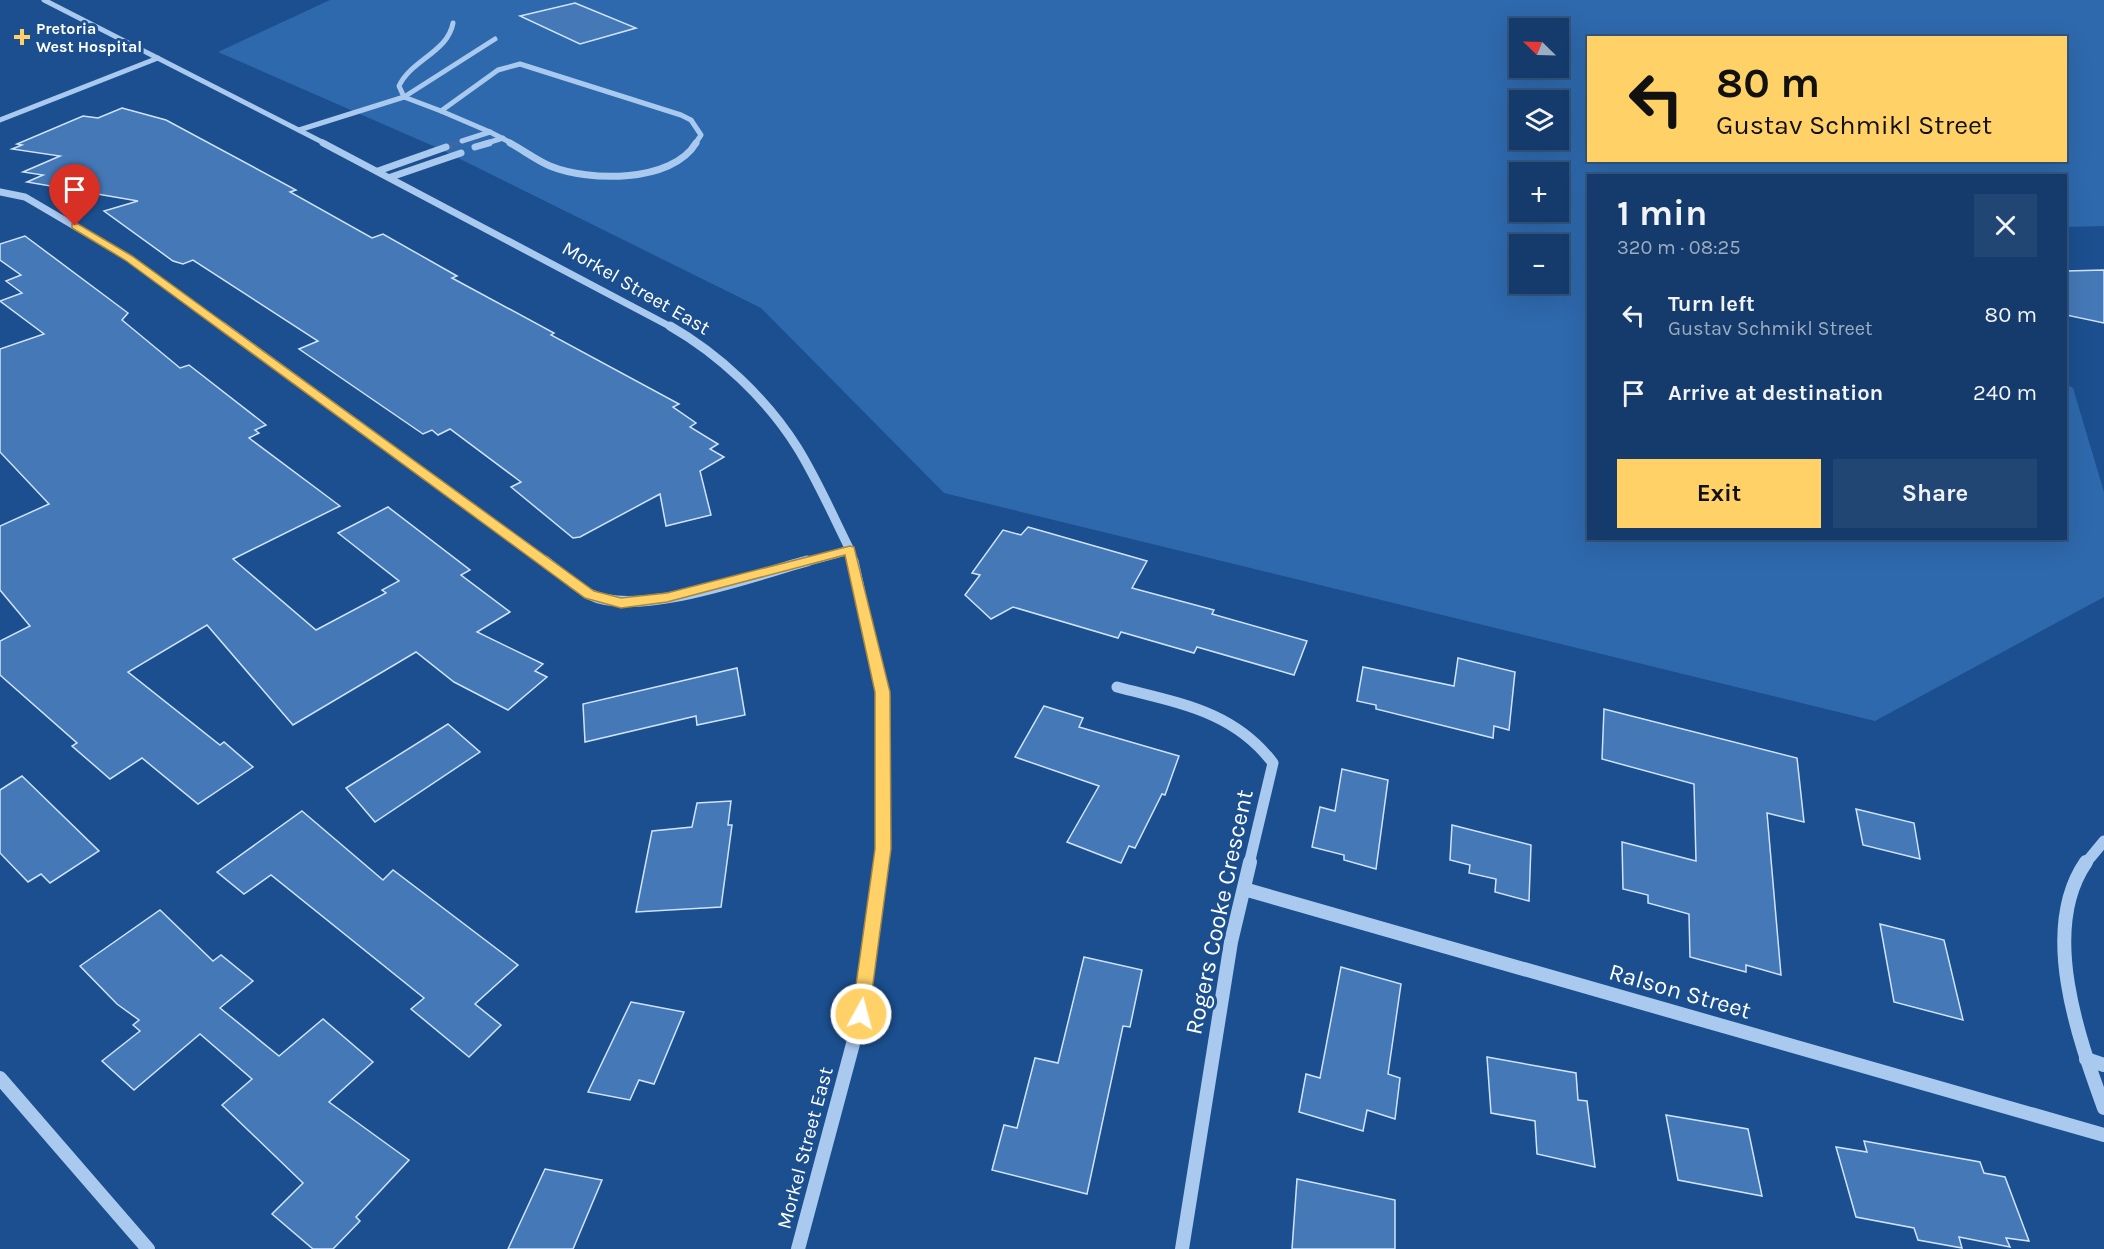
<!DOCTYPE html>
<html lang="en">
<head>
<meta charset="utf-8">
<style>
  :root { --surface:#143b6b; --page:#214673; --text:#f1f3f6; --muted:#9dadc1; --line:#33557e; --accent:#ffd166 }
  body { margin:0; font-family:Karla,sans-serif; background:var(--page); color:var(--text); height:100vh; display:flex; flex-direction:column; font-size:22px; white-space:nowrap }
  * { box-sizing:border-box; margin:0 }
  p { font-size:20px; color:var(--muted) }
  .icon { flex:none; width:33px; height:33px; fill:none; stroke:currentColor; stroke-width:2; stroke-linecap:round; stroke-linejoin:round }
  .map { position:relative; flex:1; overflow:hidden }
  .details { position:absolute; left:1587px; top:174px; width:480px; height:366px; display:flex; flex-direction:column; background:var(--surface); border-radius:0px; box-shadow:0 6px 24px #0002,0 0 0 2px var(--line) }
  .details>* { flex:none }
  .guide { position:absolute; left:1587px; top:36px; width:480px; height:126px; border-radius:0px; box-shadow:0 6px 24px #0002,0 0 0 2px var(--line); background:#ffd166; color:#111; overflow:hidden }
  .needle { width:39px; rotate:293deg }
  .controls { position:absolute; left:1509px; top:18px; display:grid; gap:12px }
  .controls a { display:grid; place-items:center; width:60px; height:60px; border-radius:0px; background:var(--surface); box-shadow:0 6px 24px #0002,0 0 0 2px var(--line); font-size:30px }
  .pin { position:absolute; display:grid; place-items:center; width:51px; height:51px; color:#fff; margin:-62px -26px; border-radius:50% 50% 50% 0; rotate:-45deg; box-shadow:0 0 6px #0007 }
  .pin .icon { rotate:45deg }
  .me { position:absolute; width:66px; margin:-33px; rotate:7deg; stroke-linejoin:round; filter:drop-shadow(0 0 4px #0008) }
  .turn { display:flex; align-items:center; gap:21px; height:126px; padding:0 30px; font-size:27px }
  .turn .icon { width:78px; height:78px; stroke-width:2.5 }
  .turn b { display:block; font-size:42px; line-height:51px }
  .round { display:grid; place-items:center; flex:none; width:63px; height:63px; border-radius:0px; background:var(--page) }
  .overview { display:flex; align-items:center; justify-content:space-between; height:102px; padding:0 30px }
  h1 { font-size:36px; font-weight:700; line-height:45px }
  .action { display:flex; gap:12px; margin-top:auto; padding:12px 30px }
  .action a { flex:1; height:69px; border-radius:0px; background:var(--accent); color:#111; font-size:24px; font-weight:700; line-height:69px; text-align:center }
  .action a+a { background:var(--page); color:var(--text) }
  ul { padding:0; list-style:none }
  li { display:flex; align-items:center; gap:18px; height:78px; padding:0 30px }
  li div { flex:1 }
  li b { display:block; font-size:22px }
  li em { font-style:normal }
  .map>svg:first-child { display:block }
  .green { fill:#2e69ad; fill-rule:evenodd }
  .building { fill:#4478b7; stroke:#cfe3fa; stroke-width:1.5 }
  .lines { fill:none; stroke-linecap:round; stroke-linejoin:round }
  .minor-tunnel-far1 { stroke:#3d69a0; stroke-width:5; stroke-dasharray:5 3; stroke-linecap:butt }
  .minor-tunnel { stroke:#3d69a0; stroke-width:7; stroke-dasharray:7 4; stroke-linecap:butt }
  .minor-far4 { stroke:#a9c9ee; stroke-width:5 }
  .minor-far3 { stroke:#a9c9ee; stroke-width:7 }
  .minor-far2 { stroke:#a9c9ee; stroke-width:9 }
  .minor-far1 { stroke:#a9c9ee; stroke-width:11 }
  .minor { stroke:#a9c9ee; stroke-width:14 }
  .route { fill:#ffd166; stroke:#a68842; stroke-width:1.5 }
  .poi-dot { fill:#ffd166; stroke:#1b4f8f; stroke-width:2 }
  .labels { text-anchor:middle; dominant-baseline:central; stroke-width:6; stroke-linejoin:round; paint-order:stroke }
  .far-poi-label { font-size:16px; font-weight:bold; fill:#fff; stroke:#1b4f8f; text-anchor:start }
  .street-label { font-size:20px; fill:#fff; stroke:#1b4f8f }
  .near-street-label { font-size:24px; fill:#fff; stroke:#1b4f8f }
</style>
</head>
<body>
<div class="map">
<svg width="2104" height="1249" viewBox="0 0 2104 1249">
  <rect width="100%" height="100%" fill="#1b4f8f"/>
  <path class="green" d="M 330,0 L 2104,0 L 2104,226 L 2066,227 L 2066,176 L 1588,176 L 1588,538 L 2066,538 L 2066,384 L 2073,388 L 2104,492 L 2104,597 L 1875,721 L 944,493 L 761,308 L 440,149 L 218,52 ZM 1520,28 L 1558,28 L 1558,68 L 1520,68 ZM 1588,38 L 2066,38 L 2066,160 L 1588,160 ZM 1520,100 L 1558,100 L 1558,140 L 1520,140 ZM 1520,172 L 1558,172 L 1558,212 L 1520,212 ZM 1520,244 L 1558,244 L 1558,284 L 1520,284 Z"/>
  <g class="building">
    <path d="M 575,3 L 636,28 L 580,44 L 520,16 Z"/>
    <path d="M 122,108 L 166,120 L 296,190 L 290,192 L 372,238 L 383,234 L 457,276 L 452,278 L 554,333 L 551,335 L 679,404 L 673,407 L 696,423 L 690,427 L 718,444 L 710,449 L 724,457 L 700,471 L 711,515 L 666,526 L 660,494 L 580,537 L 573,538 L 511,487 L 521,482 L 450,429 L 438,435 L 432,430 L 423,434 L 299,349 L 318,341 L 193,260 L 183,264 L 173,261 L 104,211 L 138,201 L 27,182 L 43,175 L 23,172 L 60,156 L 12,149 L 22,145 L 17,144 L 83,116 L 98,118 Z"/>
    <path d="M 25,236 L 128,313 L 122,320 L 180,368 L 189,365 L 266,425 L 255,430 L 259,433 L 249,438 L 340,506 L 233,559 L 316,630 L 386,593 L 382,590 L 399,581 L 338,533 L 388,507 L 470,570 L 461,575 L 510,612 L 477,632 L 543,664 L 535,671 L 547,677 L 508,710 L 454,682 L 416,652 L 293,725 L 207,625 L 128,672 L 220,745 L 224,742 L 253,767 L 198,804 L 142,758 L 110,779 L 72,746 L 77,743 L 0,675 L 0,641 L 30,626 L 0,590 L 0,526 L 49,504 L 0,452 L 0,349 L 44,334 L 0,301 L 22,293 L 6,281 L 21,275 L 0,260 L 0,244 Z"/>
    <path d="M 2104,270 L 2104,323 L 2066,315 L 2066,271 Z"/>
    <path d="M 1028,527 L 1147,561 L 1132,588 L 1214,610 L 1212,614 L 1307,641 L 1294,675 L 1197,647 L 1194,653 L 1121,632 L 1118,638 L 1013,607 L 991,619 L 965,595 L 980,575 L 972,573 L 1003,530 L 1021,535 Z"/>
    <path d="M 1458,658 L 1515,672 L 1509,730 L 1494,726 L 1493,738 L 1376,709 L 1376,705 L 1357,701 L 1363,667 L 1454,686 Z"/>
    <path d="M 737,668 L 745,715 L 697,725 L 696,716 L 585,742 L 583,704 Z"/>
    <path d="M 1044,706 L 1083,718 L 1079,727 L 1179,756 L 1165,795 L 1162,794 L 1135,848 L 1129,846 L 1121,863 L 1067,842 L 1099,786 L 1015,757 Z"/>
    <path d="M 1604,709 L 1797,758 L 1804,822 L 1767,813 L 1781,975 L 1746,965 L 1746,972 L 1690,957 L 1689,914 L 1648,903 L 1648,895 L 1623,889 L 1622,842 L 1696,861 L 1694,784 L 1602,759 Z"/>
    <path d="M 448,724 L 480,752 L 375,822 L 346,788 Z"/>
    <path d="M 1342,769 L 1388,780 L 1376,869 L 1344,860 L 1344,855 L 1312,847 L 1320,807 L 1335,811 Z"/>
    <path d="M 22,776 L 99,851 L 50,883 L 41,874 L 28,882 L 0,853 L 0,790 Z"/>
    <path d="M 731,801 L 728,825 L 732,825 L 721,907 L 636,912 L 652,831 L 692,827 L 697,803 Z"/>
    <path d="M 1856,809 L 1914,823 L 1920,859 L 1863,845 Z"/>
    <path d="M 302,811 L 383,880 L 393,870 L 518,965 L 475,1004 L 501,1025 L 469,1057 L 411,1009 L 424,998 L 271,875 L 244,894 L 217,872 Z"/>
    <path d="M 1452,825 L 1531,845 L 1529,901 L 1495,892 L 1496,879 L 1469,873 L 1470,865 L 1450,860 Z"/>
    <path d="M 160,910 L 213,961 L 221,955 L 253,981 L 220,1008 L 279,1056 L 323,1019 L 373,1062 L 329,1102 L 409,1160 L 356,1217 L 360,1221 L 333,1249 L 313,1249 L 272,1214 L 303,1183 L 222,1105 L 252,1079 L 200,1034 L 134,1090 L 102,1061 L 140,1031 L 133,1025 L 139,1020 L 117,1004 L 80,966 Z"/>
    <path d="M 1880,924 L 1944,940 L 1963,1020 L 1894,1002 Z"/>
    <path d="M 1084,957 L 1142,970 L 1130,1027 L 1123,1026 L 1087,1194 L 992,1170 L 1004,1125 L 1017,1128 L 1035,1058 L 1058,1063 Z"/>
    <path d="M 1341,967 L 1401,984 L 1388,1074 L 1400,1078 L 1395,1119 L 1367,1110 L 1363,1131 L 1299,1112 L 1306,1074 L 1320,1078 Z"/>
    <path d="M 631,1002 L 684,1012 L 654,1084 L 639,1080 L 630,1100 L 588,1092 Z"/>
    <path d="M 1487,1057 L 1576,1073 L 1578,1100 L 1587,1101 L 1595,1167 L 1537,1154 L 1535,1121 L 1491,1113 Z"/>
    <path d="M 1666,1115 L 1748,1129 L 1762,1196 L 1678,1180 Z"/>
    <path d="M 1864,1141 L 1980,1162 L 1984,1173 L 2005,1177 L 2029,1241 L 2006,1238 L 2010,1247 L 1959,1237 L 1962,1248 L 1918,1240 L 1914,1228 L 1856,1217 L 1836,1147 L 1867,1152 Z"/>
    <path d="M 545,1169 L 602,1180 L 573,1249 L 508,1249 Z"/>
    <path d="M 1297,1179 L 1395,1200 L 1395,1249 L 1292,1249 Z"/>
  </g>
  <g class="lines">
    <path class="minor-tunnel-far1" d="M 454,144 L 462,141"/>
    <path class="minor-tunnel" d="M 446,147 L 458,143"/>
    <g class="minor-far4">
      <path d="M 44,0 L 326,144"/>
      <path d="M 441,111 L 404,97 L 399,86 C 411,60 448,52 453,23"/>
      <path d="M 0,120 L 158,58"/>
      <path d="M 299,130 L 404,97 L 495,39"/>
      <path d="M 490,132 L 513,144"/>
      <path d="M 490,132 L 441,111 L 498,70 L 520,64 L 681,115 L 691,120 L 701,135 L 695,144"/>
      <path d="M 462,141 L 490,132"/>
      <path d="M 484,144 L 503,138"/>
    </g>
    <g class="minor-far3">
      <path d="M 323,143 L 673,328"/>
      <path d="M 510,143 C 523,150 536,160 550,166 C 589,182 672,183 696,143"/>
      <path d="M 475,147 L 489,143"/>
      <path d="M 378,171 L 446,147"/>
      <path d="M 391,177 L 461,153"/>
      <path d="M 0,192 L 25,197 L 129,258 L 224,328"/>
    </g>
    <g class="minor-far2">
      <path d="M 222,326 L 547,563"/>
      <path d="M 670,326 C 719,354 767,399 797,447 C 817,479 833,516 850,550 L 853,563"/>
      <path d="M 802,563 L 850,550"/>
    </g>
    <g class="minor-far1">
      <path d="M 545,561 C 559,572 574,585 589,594 C 637,619 755,575 807,561"/>
      <path d="M 853,561 L 882,692 L 884,760 L 881,864"/>
      <path d="M 1117,687 C 1177,703 1233,710 1273,763 L 1249,864"/>
      <path d="M 2085,864 L 2104,841"/>
    </g>
    <g class="minor">
      <path d="M 2086,862 C 2039,930 2079,1039 2104,1108"/>
      <path d="M 1244,889 L 2104,1135"/>
      <path d="M 2086,1059 L 2104,1065"/>
      <path d="M 0,1078 L 148,1249"/>
      <path d="M 798,1249 L 861,1014 L 881,862"/>
      <path d="M 1182,1249 L 1231,942 L 1250,862"/>
    </g>
  </g>
  <path class="route" d="M 72,224 L 78,224 L 132,256 L 594,591 L 621,598 L 667,593 L 850,546 L 854,547 L 890,692 L 891,849 L 868,1021 L 861,1023 L 855,1021 L 852,1014 L 875,849 L 875,692 L 845,555 L 667,602 L 621,608 L 585,598 L 125,260 L 72,228 Z"/>
  <path class="poi-dot" d="M19 28h6v6h6v6h-6v6h-6v-6h-6v-6h6z"/>
  <g class="labels">
    <g class="far-poi-label">
      <text x="36" y="28">Pretoria<tspan x="36" dy="18">West Hospital</tspan></text>
    </g>
    <g class="street-label">
      <text transform="translate(636 288) rotate(30)">Morkel Street East</text>
      <text transform="translate(805 1148) rotate(-75)">Morkel Street East</text>
    </g>
    <g class="near-street-label">
      <text transform="translate(1219 912) rotate(-78)">Rogers Cooke Crescent</text>
      <text transform="translate(1680 991) rotate(16)">Ralson Street</text>
    </g>
  </g>
</svg>
<div class="controls">
<a><svg class="needle" viewBox="-14 -14 28 28"><path d="M0-13l5 13h-10z" fill="#e53935"/><path d="M0 13l5-13h-10z" fill="#9dadc1"/></svg></a>
<a><svg class="icon" aria-label="layers" viewBox="0 0 24 24"><path d="M12 4l9 5-9 5-9-5zM3 14l9 5 9-5"/></svg></a>
<a>+</a>
<a>−</a>
</div>
<div class="pin" style="left:75px;top:226px;background:#d93025"><svg class="icon" aria-label="arrive" viewBox="0 0 24 24"><path d="M6 21V4h12l-3 4 3 4H6"/></svg></div>
<svg class="me" style="left:861px;top:1014px" viewBox="-20 -20 40 40"><circle r="17" fill="#ffd166" stroke="#fff" stroke-width="3"/><path d="M0-11L8 9 0 5-8 9z" fill="#fff"/></svg>
<div class="guide">
<div class="turn"><svg class="icon" aria-label="left" viewBox="0 0 24 24"><path d="M17 20v-9H6M10 6l-5 5 5 5"/></svg><div><b>80 m</b>Gustav Schmikl Street</div></div>
</div>
<section class="details">
<div class="overview"><div><h1>1 min</h1><p>320 m · 08:25</p></div><a class="round"><svg class="icon" aria-label="close" viewBox="0 0 24 24"><path d="M6 6l12 12M18 6L6 18"/></svg></a></div>
<ul>
<li><svg class="icon" aria-label="left" viewBox="0 0 24 24"><path d="M17 20v-9H6M10 6l-5 5 5 5"/></svg><div><b>Turn left</b><p>Gustav Schmikl Street</p></div><em>80 m</em></li>
<li><svg class="icon" aria-label="arrive" viewBox="0 0 24 24"><path d="M6 21V4h12l-3 4 3 4H6"/></svg><div><b>Arrive at destination</b></div><em>240 m</em></li>
</ul>
<div class="action"><a>Exit</a><a>Share</a></div>
</section>
</div>
</body>
</html>
